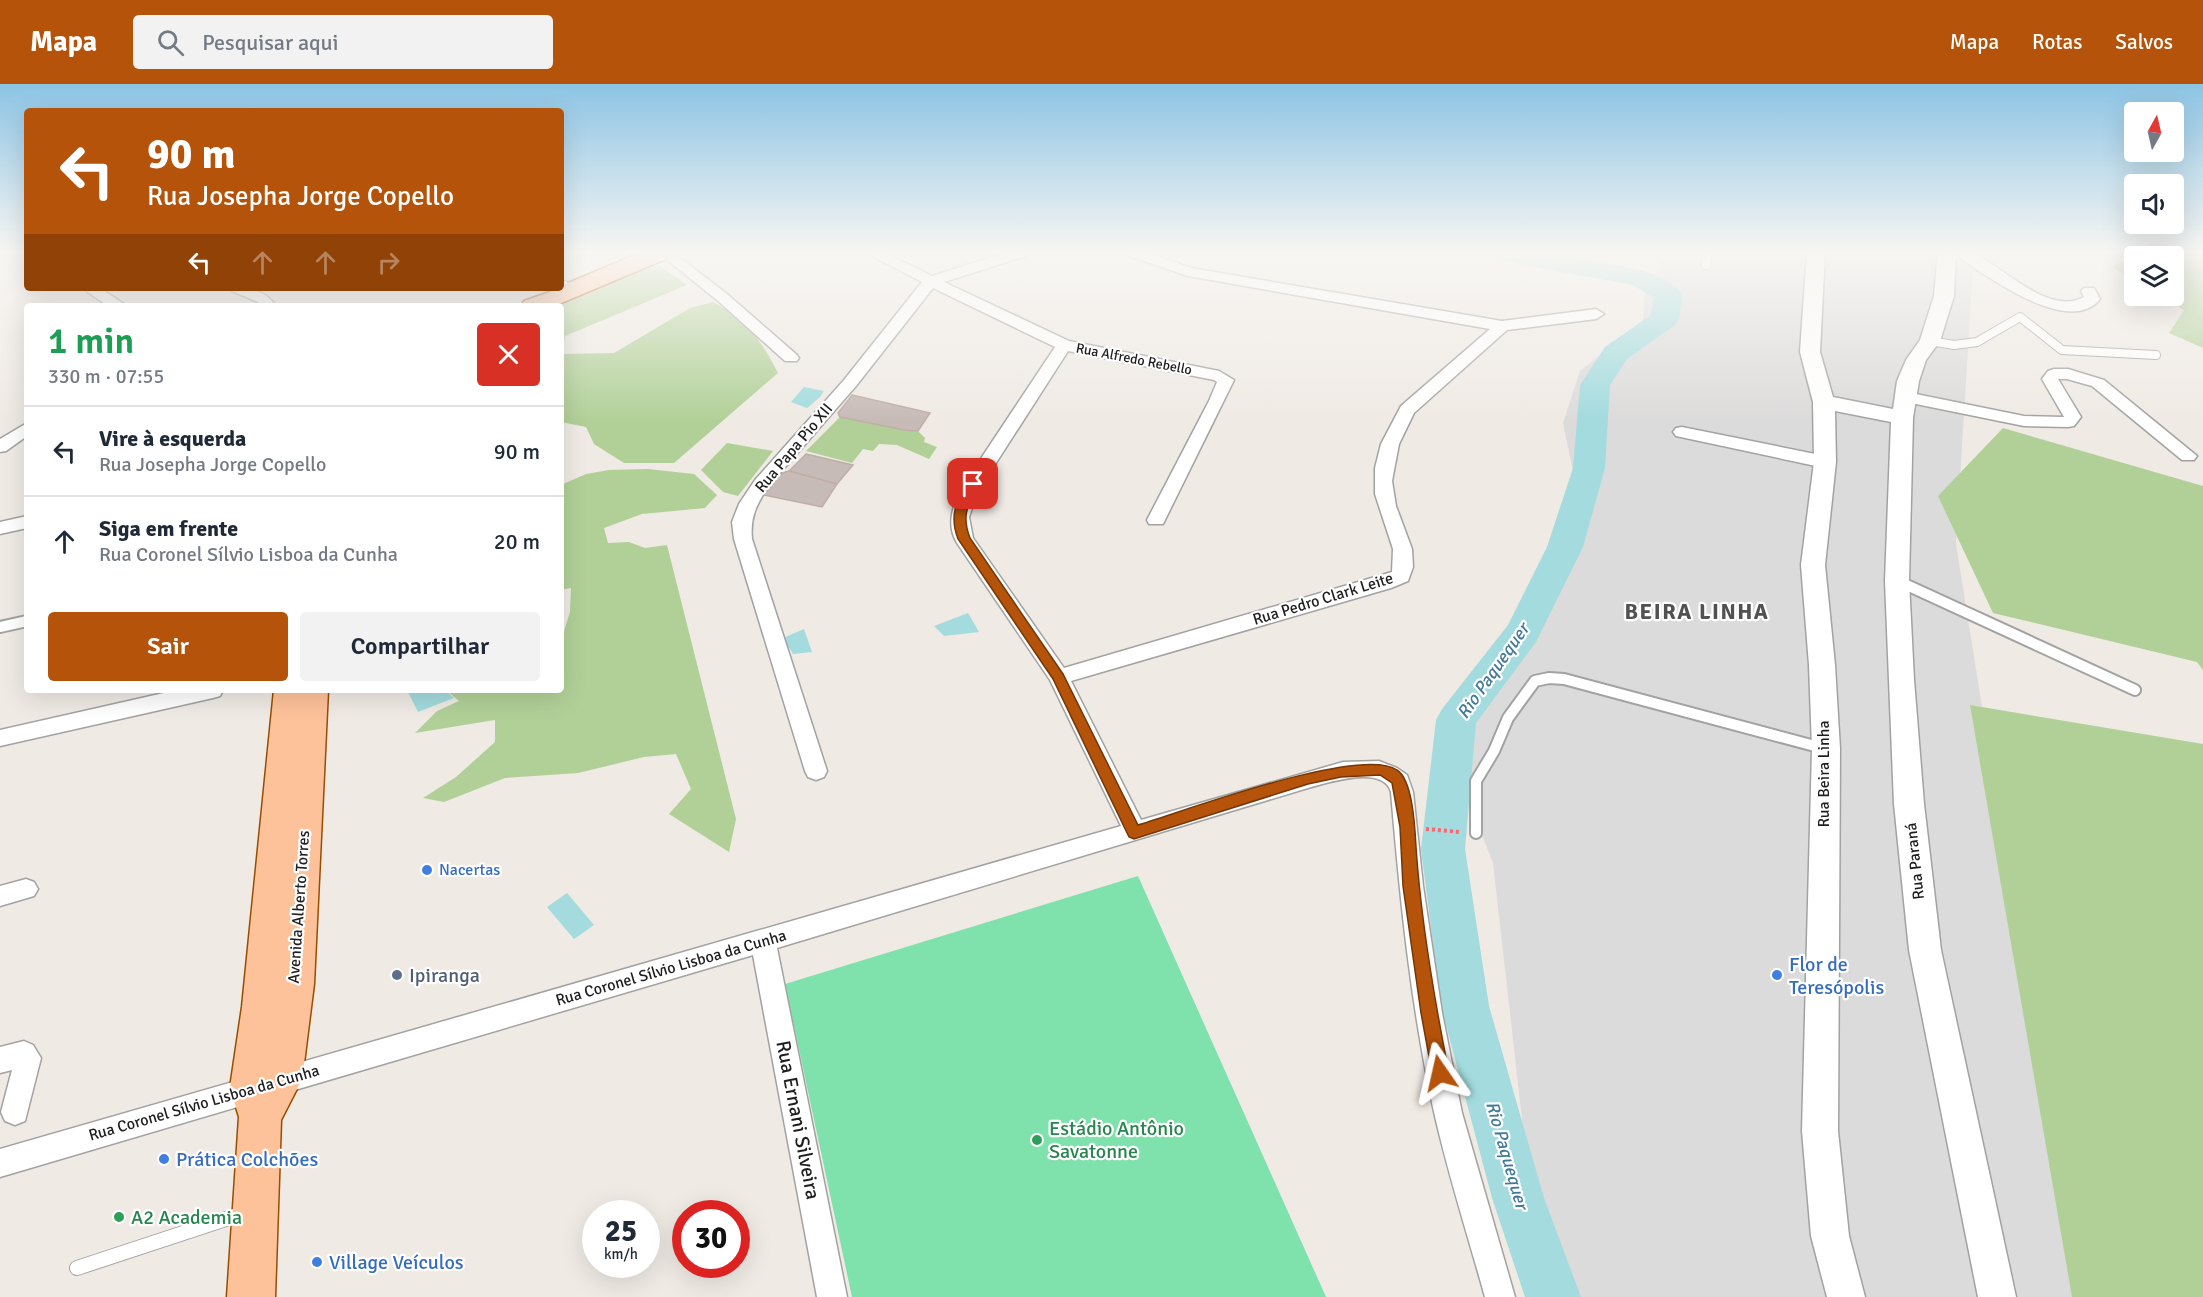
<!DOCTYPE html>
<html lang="pt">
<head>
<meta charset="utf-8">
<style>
  :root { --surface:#fff; --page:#f2f2f3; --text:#1f2937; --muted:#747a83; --line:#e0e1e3; --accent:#b45309 }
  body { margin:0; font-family:Signika,sans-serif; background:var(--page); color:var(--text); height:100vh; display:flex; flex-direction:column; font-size:22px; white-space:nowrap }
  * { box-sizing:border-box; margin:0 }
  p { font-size:20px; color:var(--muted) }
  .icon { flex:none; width:33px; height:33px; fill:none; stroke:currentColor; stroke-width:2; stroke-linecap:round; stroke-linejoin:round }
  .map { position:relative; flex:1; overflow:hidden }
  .sheet { position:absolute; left:24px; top:219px; width:540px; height:390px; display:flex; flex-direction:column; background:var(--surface); border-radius:6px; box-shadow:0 6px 24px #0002 }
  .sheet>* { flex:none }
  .top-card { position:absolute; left:24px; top:24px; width:540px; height:183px; border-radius:6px; box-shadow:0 6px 24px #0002; background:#b45309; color:#fff; overflow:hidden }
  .needle { width:39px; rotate:8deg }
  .tools { position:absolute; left:2124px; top:18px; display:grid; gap:12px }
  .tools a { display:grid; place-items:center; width:60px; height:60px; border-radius:6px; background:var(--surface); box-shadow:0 6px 24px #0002; font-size:30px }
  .speed { position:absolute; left:582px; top:1116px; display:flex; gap:12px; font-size:30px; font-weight:700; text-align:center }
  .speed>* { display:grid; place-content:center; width:78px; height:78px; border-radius:50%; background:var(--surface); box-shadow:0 6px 24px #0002; line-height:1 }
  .speed small { font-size:15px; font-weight:400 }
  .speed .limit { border:9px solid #d22; background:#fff; color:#111 }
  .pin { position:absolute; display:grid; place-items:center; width:51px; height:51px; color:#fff; margin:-26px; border-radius:12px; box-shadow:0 3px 9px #0006 }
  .me { position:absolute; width:66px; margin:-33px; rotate:349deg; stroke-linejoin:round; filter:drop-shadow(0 0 4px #0008) }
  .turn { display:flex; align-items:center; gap:21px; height:126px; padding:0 24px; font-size:27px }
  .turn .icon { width:78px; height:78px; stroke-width:2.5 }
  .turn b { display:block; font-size:42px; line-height:51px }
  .lanes { display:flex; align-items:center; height:57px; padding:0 24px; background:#0003; justify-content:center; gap:30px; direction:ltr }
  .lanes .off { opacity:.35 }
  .round { display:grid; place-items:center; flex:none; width:63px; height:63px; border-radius:6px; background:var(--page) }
  .head { display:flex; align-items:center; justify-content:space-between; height:102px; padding:0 24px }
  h1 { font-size:36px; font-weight:600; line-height:45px; color:#1e9e55 }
  .cta { display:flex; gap:12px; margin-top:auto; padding:12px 24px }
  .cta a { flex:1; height:69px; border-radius:6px; background:var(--accent); color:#fff; font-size:24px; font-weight:600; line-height:69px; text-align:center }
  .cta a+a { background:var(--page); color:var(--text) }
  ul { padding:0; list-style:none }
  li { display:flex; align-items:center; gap:18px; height:90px; padding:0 24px; border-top:2px solid var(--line) }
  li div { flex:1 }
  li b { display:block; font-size:22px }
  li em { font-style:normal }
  header { display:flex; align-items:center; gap:36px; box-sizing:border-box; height:84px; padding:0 30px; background:var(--accent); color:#fff }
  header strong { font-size:28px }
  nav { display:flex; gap:33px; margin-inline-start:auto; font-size:21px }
  .search { width:420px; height:54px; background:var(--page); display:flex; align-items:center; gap:15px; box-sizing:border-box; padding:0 21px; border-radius:6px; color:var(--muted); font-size:22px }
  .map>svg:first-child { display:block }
  .residential { fill:#dcdbdb }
  .forest { fill:#b1d097 }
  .pitch { fill:#7fe1ab }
  .water { fill:#a3dbde }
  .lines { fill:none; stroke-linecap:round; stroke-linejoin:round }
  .river { fill:#a3dbde; fill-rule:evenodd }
  .building { fill:#c7bbb7; stroke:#c1ada6; stroke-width:1.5 }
  .service-far2-casing { stroke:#a2a2a2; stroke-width:10 }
  .service-far1-casing { stroke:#a2a2a2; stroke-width:14 }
  .service-casing { stroke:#a2a2a2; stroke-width:16 }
  .minor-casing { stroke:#a2a2a2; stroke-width:3 }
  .tertiary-casing { stroke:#a2a2a2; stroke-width:3 }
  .primary-casing { stroke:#984d00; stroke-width:3 }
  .path { stroke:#fd6770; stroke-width:4; stroke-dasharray:3 3; stroke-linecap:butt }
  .service-far2 { stroke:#fff; stroke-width:8 }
  .service-far1 { stroke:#fff; stroke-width:10 }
  .service { stroke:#fff; stroke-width:14 }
  .minor { fill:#fff; fill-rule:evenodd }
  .tertiary { fill:#fff; fill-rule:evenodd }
  .primary { fill:#fec29a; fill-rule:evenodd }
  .route { fill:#b45309; stroke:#753606; stroke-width:1.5 }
  .shop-dot { fill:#3f7fe0; stroke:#fff; stroke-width:2 }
  .service-dot { fill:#5c6f8a; stroke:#fff; stroke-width:2 }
  .leisure-dot { fill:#2e9e5b; stroke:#fff; stroke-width:2 }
  .labels { text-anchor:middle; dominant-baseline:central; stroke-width:4.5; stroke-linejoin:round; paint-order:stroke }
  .far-street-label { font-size:14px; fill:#1e1e1e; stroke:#fff }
  .street-label { font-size:16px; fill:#1e1e1e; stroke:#fff }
  .shop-label { font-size:16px; fill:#366cbe; stroke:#fff; text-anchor:start }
  .water-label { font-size:18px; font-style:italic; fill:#407a98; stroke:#fff }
  .near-shop-label { font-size:20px; fill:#366cbe; stroke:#fff; text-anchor:start }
  .near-service-label { font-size:20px; fill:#4e5e75; stroke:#fff; text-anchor:start }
  .near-street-label { font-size:20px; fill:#1e1e1e; stroke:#fff }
  .near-leisure-label { font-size:20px; fill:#27864d; stroke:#fff; text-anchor:start }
  .district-label { font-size:22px; font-weight:bold; letter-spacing:1.5px; fill:#515151; stroke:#fff }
</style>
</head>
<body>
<header>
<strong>Mapa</strong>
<div class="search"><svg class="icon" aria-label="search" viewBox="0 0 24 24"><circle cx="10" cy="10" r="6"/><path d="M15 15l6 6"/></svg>Pesquisar aqui</div>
<nav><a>Mapa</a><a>Rotas</a><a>Salvos</a></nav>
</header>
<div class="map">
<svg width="2203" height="1213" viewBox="0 0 2203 1213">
  <rect width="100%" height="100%" fill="#efeae4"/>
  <path class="residential" d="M 1670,167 L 1974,167 L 1956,460 L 1992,685 L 2120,1213 L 1568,1213 L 1523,1044 L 1493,779 L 1445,656 L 1556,502 L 1581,425 L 1563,339 L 1580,287 L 1643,237 L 1645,201 Z"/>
  <g class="forest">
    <path d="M 2142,167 L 2203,167 L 2203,264 L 2169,249 L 2184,226 L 2160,212 L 2174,212 L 2174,172 L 2134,172 L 2134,196 L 2112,183 Z"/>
    <path d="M 660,182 L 687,201 L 565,252 L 562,270 L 614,269 L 690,224 L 713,218 C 745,234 762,257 778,289 L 674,379 L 624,379 L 594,360 L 586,343 L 561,338 L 561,222 L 548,222 L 624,189 Z"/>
    <path d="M 840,333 L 904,346 L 918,347 L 925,354 L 924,358 L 937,363 L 929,375 L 897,361 L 879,360 L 873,367 L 863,365 L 852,379 L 806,367 Z"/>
    <path d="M 2003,344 L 2203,402 L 2203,586 L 2197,578 L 1993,529 L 1938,412 Z"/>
    <path d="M 727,359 L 773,367 L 738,412 L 723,408 L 701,386 Z"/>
    <path d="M 648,385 L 694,390 L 717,411 L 705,424 L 642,430 L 604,444 L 608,459 L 629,458 L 645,464 L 667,461 L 736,735 L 729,768 L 669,730 L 691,705 L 676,670 L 644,673 L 578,689 L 505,694 L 444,718 L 423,714 L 456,693 L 495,658 L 495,636 L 415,649 L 437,627 L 459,617 L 446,606 L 561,606 L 561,557 L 570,528 L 571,504 L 561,506 L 561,401 L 586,390 L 609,386 Z"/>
    <path d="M 1970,621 L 2203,660 L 2203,1213 L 2072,1213 Z"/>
  </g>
  <path class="pitch" d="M 1138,792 L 1326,1213 L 852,1213 L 785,900 Z"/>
  <g class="water">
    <path d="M 804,303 L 824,307 L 820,313 L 807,324 L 791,318 Z"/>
    <path d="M 968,529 L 979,548 L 944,552 L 934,542 Z"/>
    <path d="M 804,545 L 812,568 L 793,570 L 783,554 Z"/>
    <path d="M 407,606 L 445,606 L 454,614 L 418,628 Z"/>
    <path d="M 567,809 L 594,841 L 574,855 L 547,823 Z"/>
  </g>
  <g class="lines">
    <path class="river" d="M 1479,167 L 1539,167 L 1641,186 C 1655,189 1675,199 1683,211 L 1679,235 L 1675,241 L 1627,275 L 1610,301 L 1605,384 L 1583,463 L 1536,558 L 1476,639 L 1465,765 L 1489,922 L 1544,1114 L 1581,1213 L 1525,1213 L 1492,1114 L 1441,922 L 1421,765 L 1436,636 L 1442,625 L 1508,541 L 1547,463 L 1573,384 L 1580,301 L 1605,263 L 1651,231 L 1654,214 L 1633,201 L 1492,175 L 1482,173 Z"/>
  </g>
  <g class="building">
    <path d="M 852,311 L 930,329 L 918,347 L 904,346 L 840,333 L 838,329 Z"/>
    <path d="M 806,370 L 853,381 L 837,400 L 789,387 Z"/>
    <path d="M 789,387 L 837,400 L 822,423 L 764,411 L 782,389 Z"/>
  </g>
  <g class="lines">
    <defs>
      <g id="service-far2">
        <path d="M 1706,181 L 1708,167"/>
        <path d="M 1930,257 L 1954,261 L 1977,258 L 2020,233 L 2062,266 L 2156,271"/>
      </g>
      <g id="service-far1">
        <path d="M 1898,497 L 2135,606"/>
        <path d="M 0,543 L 27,537"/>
        <path d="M 1476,749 L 1476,697 L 1494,667 L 1508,634 L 1535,597 L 1549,594 L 1564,595 L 1826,665"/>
      </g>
      <path id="service" d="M 77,1184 L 244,1129"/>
      <g id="minor">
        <path d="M 16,167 L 27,167 L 27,174 Z"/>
        <path d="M 656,167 L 671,167 L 727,210 L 797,271 L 799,274 L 797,277 L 785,277 L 717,216 Z"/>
        <path d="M 862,167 L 881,167 L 932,192 L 1011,167 L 1034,167 L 1032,170 L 944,198 L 1069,257 L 1219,287 L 1234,296 L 1163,440 L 1149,440 L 1147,436 L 1209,317 L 1217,298 L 1214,296 L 1068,267 L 978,407 L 969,433 L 973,454 L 1064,584 L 1392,488 L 1393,465 L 1375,410 L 1375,384 L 1381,360 L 1401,322 L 1490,245 L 1188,192 L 1124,170 L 1122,167 L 1144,167 L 1191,184 L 1502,237 L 1596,225 L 1604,230 L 1596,235 L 1507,246 L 1414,329 L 1399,360 L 1392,397 L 1396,422 L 1412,465 L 1413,483 L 1408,497 L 1391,504 L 1071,597 L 1141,736 L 1343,678 L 1379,677 L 1397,684 L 1407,691 L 1413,708 L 1423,802 L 1442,929 L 1462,1029 L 1515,1213 L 1485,1213 C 1468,1152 1448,1090 1434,1028 C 1411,923 1400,815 1391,708 C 1383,680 1327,699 1308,704 L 777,864 L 847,1213 L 817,1213 L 753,871 L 0,1093 L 0,1065 L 1121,742 L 1050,596 L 957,459 C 945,439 954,419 964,400 L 1055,263 L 933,204 L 856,302 L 767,404 C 756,422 750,434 752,455 L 827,687 L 824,693 L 816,696 L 808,693 L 805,687 L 734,455 L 732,438 L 739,420 L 755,396 L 844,296 L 922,198 Z"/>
        <path d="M 1953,167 C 1959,167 1966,166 1971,168 C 2002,181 2048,233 2084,213 L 2081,207 L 2084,204 L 2094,204 L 2100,215 C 2073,249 2005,204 1979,187 C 1970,181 1960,175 1953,167 Z"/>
        <path d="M 561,197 L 567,198 L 569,201 L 567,204 L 556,204 L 561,204 Z"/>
        <path d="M 82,204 L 100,204 L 127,222 L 108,222 Z"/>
        <path d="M 229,204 C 249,204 264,205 276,222 L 260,222 L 258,218 L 232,207 Z"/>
        <path d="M 2054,285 L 2068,285 L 2104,296 L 2197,372 L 2194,376 L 2182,376 L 2092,302 L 2067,295 L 2058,295 L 2081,333 L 2074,342 L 2068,343 L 2024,342 L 1906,318 L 1898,313 L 1906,308 L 2024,332 L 2064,333 L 2042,295 L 2048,287 Z"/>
        <path d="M 27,339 L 27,352 L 6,367 L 0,368 L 0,355 Z"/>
        <path d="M 1682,343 L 1825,372 L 1831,374 L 1834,378 L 1831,382 L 1825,384 L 1676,352 L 1673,348 L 1676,344 Z"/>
        <path d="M 27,432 L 27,444 L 0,450 L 0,438 Z"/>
        <path d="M 177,606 L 223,606 L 220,612 L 213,614 L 0,662 L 0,646 Z"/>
        <path d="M 26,795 L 34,798 L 38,805 L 34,812 L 0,822 L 0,802 Z"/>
        <path d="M 24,957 L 33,961 L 41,974 L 25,1037 L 15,1041 L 5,1037 L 1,1028 L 12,986 L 0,989 L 0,963 Z"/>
      </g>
      <path id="tertiary" d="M 1807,167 L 1825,167 L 1820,268 L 1833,313 L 1893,325 L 1897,297 L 1906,276 L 1920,256 L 1934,212 L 1938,167 L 1956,167 L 1954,212 L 1940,257 L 1926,276 L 1919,297 L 1913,334 L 1909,497 L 1914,596 L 1924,720 L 1941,866 L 2016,1213 L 1978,1213 L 1909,866 L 1894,720 L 1885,497 L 1891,338 L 1835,327 L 1836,378 L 1825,481 L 1835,581 L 1840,665 L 1838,1047 L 1849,1152 L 1865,1213 L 1827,1213 L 1811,1152 L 1802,1047 L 1812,665 L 1809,581 L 1801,481 L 1814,378 L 1813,318 L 1800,268 Z"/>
      <g id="primary">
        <path d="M 644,167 L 676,167 L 673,172 L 554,222 L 521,222 L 524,217 L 561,204 L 561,202 Z"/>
        <path d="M 274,606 L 328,606 L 314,900 L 302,995 L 281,1036 L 275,1213 L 227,1213 L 239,1033 L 230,1004 L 242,923 Z"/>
      </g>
    </defs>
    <use href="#service-far2" class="service-far2-casing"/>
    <use href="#service-far1" class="service-far1-casing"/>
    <use href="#service" class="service-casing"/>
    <use href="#minor" class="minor-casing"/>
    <use href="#tertiary" class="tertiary-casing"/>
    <use href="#primary" class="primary-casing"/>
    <path class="path" d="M 1426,745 L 1460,748"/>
    <use href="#service-far2" class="service-far2"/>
    <use href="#service-far1" class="service-far1"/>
    <use href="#service" class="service"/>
    <use href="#minor" class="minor"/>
    <use href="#tertiary" class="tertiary"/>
    <use href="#primary" class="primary"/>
  </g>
  <linearGradient id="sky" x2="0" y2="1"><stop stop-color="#8cc4e4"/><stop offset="0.5" stop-color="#f8f6f3"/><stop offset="1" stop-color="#f8f6f3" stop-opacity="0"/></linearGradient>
  <rect width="2203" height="337" fill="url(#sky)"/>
  <path class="route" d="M 973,396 L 979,400 C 968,421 961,431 970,454 L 1063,590 L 1138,741 C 1185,727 1361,661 1397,686 C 1413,696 1415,745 1416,763 C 1421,839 1434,914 1449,989 L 1446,995 L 1440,997 L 1434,995 L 1432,989 L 1421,929 L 1403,802 L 1400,743 L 1392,699 L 1380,691 L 1341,693 L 1308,700 L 1134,755 L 1129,753 L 1053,595 L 958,455 C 949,431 956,418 969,397 Z"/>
  <g class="shop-dot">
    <circle cx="427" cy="786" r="6"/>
    <circle cx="1777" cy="891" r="6"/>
    <circle cx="164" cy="1075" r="6"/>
    <circle cx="317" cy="1178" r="6"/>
  </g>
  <circle class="service-dot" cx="397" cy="891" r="6"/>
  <g class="leisure-dot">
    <circle cx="1037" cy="1056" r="6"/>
    <circle cx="119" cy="1133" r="6"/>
  </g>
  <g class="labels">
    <g class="far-street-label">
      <text transform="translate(1134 275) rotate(11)">Rua Alfredo Rebello</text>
    </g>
    <g class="street-label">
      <text transform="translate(794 364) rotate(-50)">Rua Papa Pio XII</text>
      <text transform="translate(1323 515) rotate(-17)">Rua Pedro Clark Leite</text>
      <text transform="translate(1824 690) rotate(-90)">Rua Beira Linha</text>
      <text transform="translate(1915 777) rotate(-96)">Rua Paraná</text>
      <text transform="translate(299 823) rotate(-86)">Avenida Alberto Torres</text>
      <text transform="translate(671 884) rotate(-16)">Rua Coronel Sílvio Lisboa da Cunha</text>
      <text transform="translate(204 1019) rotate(-16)">Rua Coronel Sílvio Lisboa da Cunha</text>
    </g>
    <g class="shop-label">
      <text x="439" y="786">Nacertas</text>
    </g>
    <g class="water-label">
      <text transform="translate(1493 587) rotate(-55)">Rio Paquequer</text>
      <text transform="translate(1507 1071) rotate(74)">Rio Paquequer</text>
    </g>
    <g class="near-shop-label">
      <text x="1789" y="880">Flor de<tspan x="1789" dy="23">Teresópolis</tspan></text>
      <text x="176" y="1075">Prática Colchões</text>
      <text x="329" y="1178">Village Veículos</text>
    </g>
    <g class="near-service-label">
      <text x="409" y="891">Ipiranga</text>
    </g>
    <g class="near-street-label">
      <text transform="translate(798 1036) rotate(79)">Rua Ernani Silveira</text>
    </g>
    <g class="near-leisure-label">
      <text x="1049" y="1044">Estádio Antônio<tspan x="1049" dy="23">Savatonne</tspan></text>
      <text x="131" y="1133">A2 Academia</text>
    </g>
    <g class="district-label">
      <text x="1697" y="527">BEIRA LINHA</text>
    </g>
  </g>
</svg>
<div class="tools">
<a><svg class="needle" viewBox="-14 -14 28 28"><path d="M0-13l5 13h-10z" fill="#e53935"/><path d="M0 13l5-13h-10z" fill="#747a83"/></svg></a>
<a><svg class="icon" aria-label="sound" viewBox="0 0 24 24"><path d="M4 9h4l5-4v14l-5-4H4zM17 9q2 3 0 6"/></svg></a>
<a><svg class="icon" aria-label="layers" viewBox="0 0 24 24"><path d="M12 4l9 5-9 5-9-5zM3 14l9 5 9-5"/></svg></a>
</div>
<div class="speed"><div>25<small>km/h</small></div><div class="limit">30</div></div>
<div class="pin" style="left:973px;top:400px;background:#d93025"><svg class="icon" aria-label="arrive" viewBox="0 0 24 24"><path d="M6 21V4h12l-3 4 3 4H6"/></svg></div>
<svg class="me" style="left:1440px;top:989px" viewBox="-20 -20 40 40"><path d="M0-17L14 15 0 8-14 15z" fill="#b45309" stroke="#fff" stroke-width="4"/></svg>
<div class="top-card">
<div class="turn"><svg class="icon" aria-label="left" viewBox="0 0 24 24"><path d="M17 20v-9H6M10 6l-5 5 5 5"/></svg><div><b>90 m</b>Rua Josepha Jorge Copello</div></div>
<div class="lanes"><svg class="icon" aria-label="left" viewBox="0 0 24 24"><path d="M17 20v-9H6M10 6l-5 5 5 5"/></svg><svg class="icon off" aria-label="ahead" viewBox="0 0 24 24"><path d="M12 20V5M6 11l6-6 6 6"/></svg><svg class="icon off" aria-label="ahead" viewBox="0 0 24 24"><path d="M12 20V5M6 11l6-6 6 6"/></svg><svg class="icon off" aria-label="right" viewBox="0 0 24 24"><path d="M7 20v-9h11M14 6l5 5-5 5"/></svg></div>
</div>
<section class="sheet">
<div class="head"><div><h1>1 min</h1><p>330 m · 07:55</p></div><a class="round" style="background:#d93025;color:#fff"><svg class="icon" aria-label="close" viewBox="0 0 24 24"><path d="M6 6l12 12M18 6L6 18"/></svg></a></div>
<ul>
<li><svg class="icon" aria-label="left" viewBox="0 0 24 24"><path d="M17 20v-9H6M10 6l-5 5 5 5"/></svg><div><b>Vire à esquerda</b><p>Rua Josepha Jorge Copello</p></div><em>90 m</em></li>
<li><svg class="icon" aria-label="ahead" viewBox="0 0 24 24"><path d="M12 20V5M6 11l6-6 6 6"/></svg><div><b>Siga em frente</b><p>Rua Coronel Sílvio Lisboa da Cunha</p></div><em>20 m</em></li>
</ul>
<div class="cta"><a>Sair</a><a>Compartilhar</a></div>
</section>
</div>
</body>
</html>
